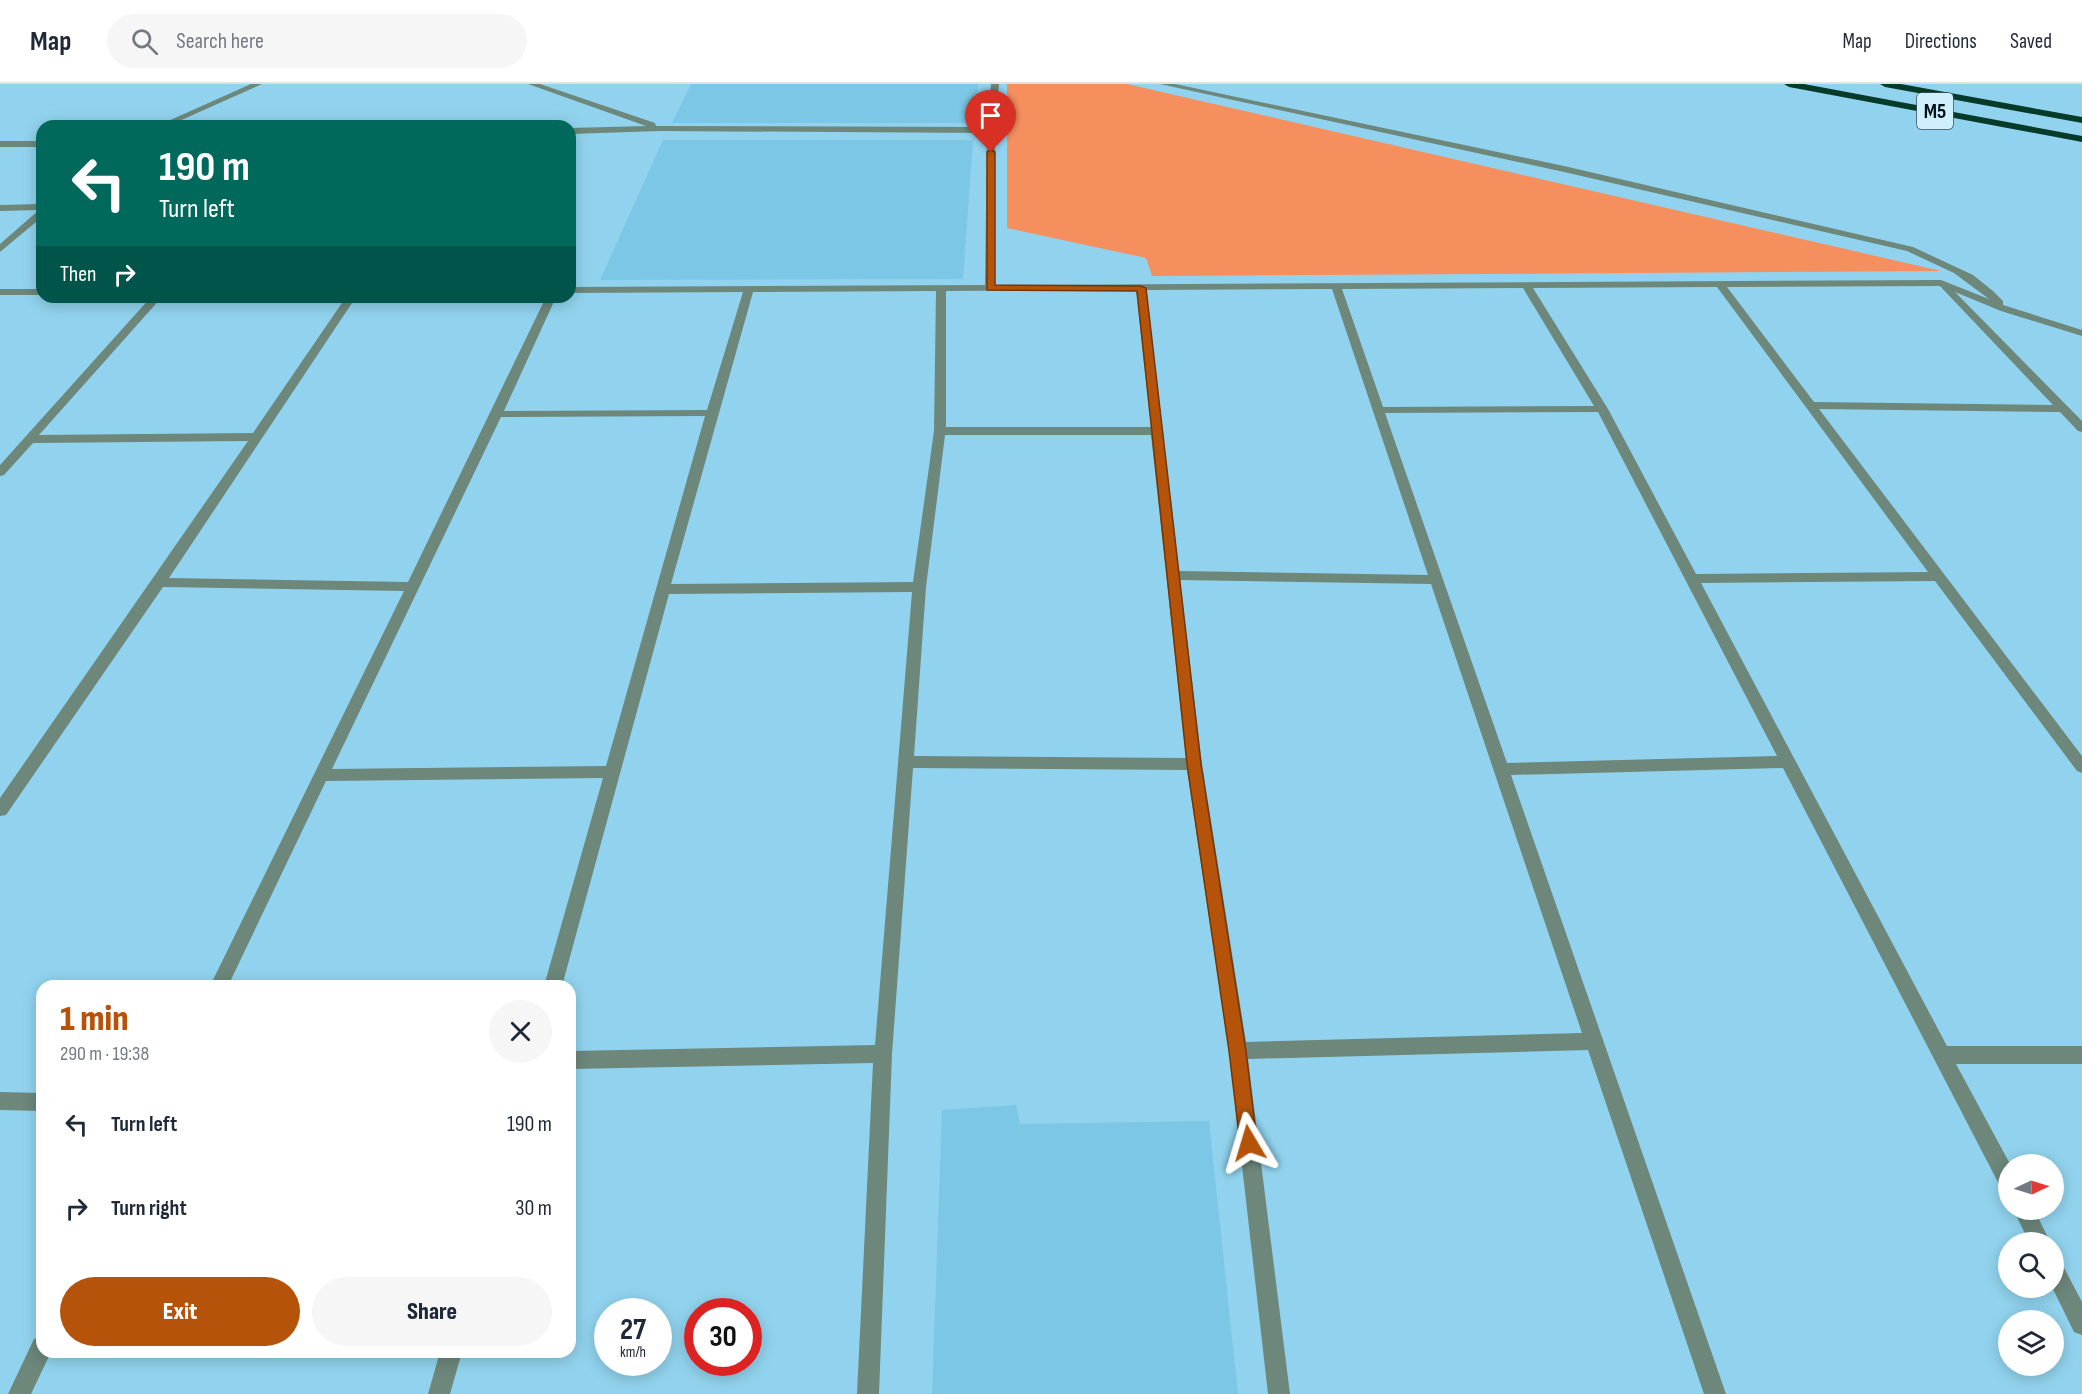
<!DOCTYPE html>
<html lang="en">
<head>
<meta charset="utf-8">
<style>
  :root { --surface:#fff; --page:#f6f6f7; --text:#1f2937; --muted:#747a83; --line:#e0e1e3; --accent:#b45309 }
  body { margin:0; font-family:"Sofia Sans Condensed",sans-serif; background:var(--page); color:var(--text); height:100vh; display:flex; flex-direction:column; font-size:22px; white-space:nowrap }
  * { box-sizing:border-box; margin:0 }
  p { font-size:20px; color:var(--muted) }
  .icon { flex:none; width:33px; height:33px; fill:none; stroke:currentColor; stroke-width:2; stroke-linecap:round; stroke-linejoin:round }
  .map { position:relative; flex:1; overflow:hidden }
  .panel { position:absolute; left:36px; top:896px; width:540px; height:378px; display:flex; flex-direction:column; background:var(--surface); border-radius:18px; box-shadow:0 3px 15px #0003 }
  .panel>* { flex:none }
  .guide { position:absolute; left:36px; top:36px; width:540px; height:183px; border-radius:18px; box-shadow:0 3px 15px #0003; background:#00695c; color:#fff; overflow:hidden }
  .needle { width:39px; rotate:86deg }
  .tools { position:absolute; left:1998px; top:1070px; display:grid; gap:12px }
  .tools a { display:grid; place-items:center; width:66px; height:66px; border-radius:50%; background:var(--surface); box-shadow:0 3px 15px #0003; font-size:30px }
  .speed { position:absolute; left:594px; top:1214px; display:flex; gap:12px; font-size:30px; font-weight:700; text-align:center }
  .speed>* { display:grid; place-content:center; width:78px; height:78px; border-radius:50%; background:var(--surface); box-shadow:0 3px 15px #0003; line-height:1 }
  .speed small { font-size:15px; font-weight:400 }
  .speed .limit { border:9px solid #d22; background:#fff; color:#111 }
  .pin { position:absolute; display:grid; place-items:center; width:51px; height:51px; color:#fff; margin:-62px -26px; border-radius:50% 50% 50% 0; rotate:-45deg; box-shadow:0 0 6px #0007 }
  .pin .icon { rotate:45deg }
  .me { position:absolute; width:66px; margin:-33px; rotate:353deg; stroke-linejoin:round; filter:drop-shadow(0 0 4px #0008) }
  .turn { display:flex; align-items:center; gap:21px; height:126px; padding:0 24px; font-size:27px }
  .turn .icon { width:78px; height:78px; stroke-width:2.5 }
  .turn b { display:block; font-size:42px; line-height:51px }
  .then { display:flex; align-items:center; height:57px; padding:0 24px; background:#0003; gap:12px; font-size:22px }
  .round { display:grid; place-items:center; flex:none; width:63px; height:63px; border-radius:32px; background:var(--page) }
  .head { display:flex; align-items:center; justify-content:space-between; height:102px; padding:0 24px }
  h1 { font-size:36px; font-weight:800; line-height:45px; color:var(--accent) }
  .action { display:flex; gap:12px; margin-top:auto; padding:12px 24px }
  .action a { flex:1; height:69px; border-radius:36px; background:var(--accent); color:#fff; font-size:24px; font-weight:800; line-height:69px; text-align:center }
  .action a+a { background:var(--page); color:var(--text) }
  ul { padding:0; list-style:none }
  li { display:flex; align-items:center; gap:18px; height:84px; padding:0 24px }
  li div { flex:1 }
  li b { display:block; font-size:22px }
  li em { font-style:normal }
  header { display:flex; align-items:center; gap:36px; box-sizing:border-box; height:84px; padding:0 30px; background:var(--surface); border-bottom:2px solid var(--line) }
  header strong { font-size:28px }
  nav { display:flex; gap:33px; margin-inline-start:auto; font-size:21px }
  .search { width:420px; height:54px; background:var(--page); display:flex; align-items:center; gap:15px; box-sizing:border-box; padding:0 21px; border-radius:33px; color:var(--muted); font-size:22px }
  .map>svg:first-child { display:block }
  .built { fill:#7cc7e5 }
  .green { fill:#f68f5e }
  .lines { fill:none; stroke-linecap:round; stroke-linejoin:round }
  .street { fill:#6d877b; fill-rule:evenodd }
  .highway { fill:#063a29; fill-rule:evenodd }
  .route { fill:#b45309; stroke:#753606; stroke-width:1.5 }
  .labels { text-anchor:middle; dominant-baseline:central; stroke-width:5; stroke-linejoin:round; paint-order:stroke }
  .shield { fill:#cfeffd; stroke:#3e535d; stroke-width:1.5 }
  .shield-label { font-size:21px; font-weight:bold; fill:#001019 }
</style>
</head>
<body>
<header>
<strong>Map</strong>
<div class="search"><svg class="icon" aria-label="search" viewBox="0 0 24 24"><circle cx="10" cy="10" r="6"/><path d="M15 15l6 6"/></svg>Search here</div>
<nav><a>Map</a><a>Directions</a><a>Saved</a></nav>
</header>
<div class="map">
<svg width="2082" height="1310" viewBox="0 0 2082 1310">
  <rect width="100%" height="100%" fill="#91d3ee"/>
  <g class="built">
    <path d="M 691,0 L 978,0 L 976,39 L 672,39 Z"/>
    <path d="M 663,56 L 973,56 L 963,195 L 600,196 Z"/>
    <path d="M 1016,1021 L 1020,1040 L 1209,1037 L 1238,1310 L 932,1310 L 942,1026 Z"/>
  </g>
  <path class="green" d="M 1007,0 L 1127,0 L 1941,187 L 1152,192 L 1146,174 L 1007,144 Z"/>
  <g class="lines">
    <g class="street">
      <path d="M 251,0 L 262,0 L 168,42 L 157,42 Z"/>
      <path d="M 528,0 L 540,0 L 655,39 L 656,42 L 987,43 L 991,0 L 999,0 L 995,46 L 995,201 L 1941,196 L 1989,215 L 1954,189 L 1907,167 L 1564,88 L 1160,0 L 1175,0 L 1564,82 L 1913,163 L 1973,191 L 1993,207 L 2003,217 L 2003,221 L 2082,246 L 2082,252 L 2001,227 L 1955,208 L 2082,337 L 2082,348 L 2078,347 L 2060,328 L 1819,325 L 2082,672 L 2082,689 L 2077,687 L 1935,497 L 1701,499 L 1947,962 L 2082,962 L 2082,980 L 1956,980 L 2010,1080 L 2008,1107 L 2001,1104 L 1783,684 L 1511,691 L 1726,1310 L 1704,1310 L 1588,966 L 1248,975 L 1290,1310 L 1268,1310 L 1229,967 L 1187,686 L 913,684 L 892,970 L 879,1310 L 857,1310 L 873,979 L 570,985 L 570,967 L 875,961 L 912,508 L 669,510 L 562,902 L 544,902 L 603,694 L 326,697 L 228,902 L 210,902 L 404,507 L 163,503 L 6,731 L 0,732 L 0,714 L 248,357 L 33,359 L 4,391 L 0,392 L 0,381 L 151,213 L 162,213 L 39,351 L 253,349 L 346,213 L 356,213 L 169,494 L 408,498 L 546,213 L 556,213 L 504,327 L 707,326 L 743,208 L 570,209 L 570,203 L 985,201 L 987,49 L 660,47 L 570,50 L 570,44 L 646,42 ZM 1940,202 L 2053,321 L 1814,318 L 1727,203 ZM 1717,203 L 1928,488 L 1696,490 L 1608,325 L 1533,204 ZM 1523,204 L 1594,322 L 1383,323 L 1342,205 ZM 1332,205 L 1428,491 L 1179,487 L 1146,206 ZM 1136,206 L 1151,343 L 946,343 L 946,207 ZM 936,207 L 934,347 L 913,498 L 671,500 L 753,208 ZM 1598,328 L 1777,672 L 1507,679 L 1385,329 ZM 705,332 L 606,682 L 332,685 L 501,333 ZM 945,351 L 1151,351 L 1186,674 L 914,672 L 926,503 ZM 1180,496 L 1431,500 L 1582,949 L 1246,958 L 1202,680 Z"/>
      <rect x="0" y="57" width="42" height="6"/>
      <path d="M 42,120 L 42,133 L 0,168 L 0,160 L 39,126 L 0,127 L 0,121 Z"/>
      <rect x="0" y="205" width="42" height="6"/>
      <path d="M 0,1008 L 42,1009 L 42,1027 L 0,1026 Z"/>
      <path d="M 2013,1125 L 2034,1125 L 2050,1158 L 2029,1158 Z"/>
      <path d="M 2054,1175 L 2061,1178 L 2082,1218 L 2082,1251 L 2074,1248 L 2052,1203 Z"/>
      <path d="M 42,1252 L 42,1268 L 51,1268 L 31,1310 L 8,1310 L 34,1255 Z"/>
      <path d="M 440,1268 L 462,1268 L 450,1310 L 428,1310 Z"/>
    </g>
    <g class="highway">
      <path d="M 1784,0 L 1804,0 L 2082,52 L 2082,58 L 1789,3 Z"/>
      <path d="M 1880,0 L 1901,0 L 2082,33 L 2082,39 L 1885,3 Z"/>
    </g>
  </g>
  <path class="route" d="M 991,66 L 995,68 L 995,201 L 1141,202 L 1146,204 L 1201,680 L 1246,967 L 1257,1059 L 1255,1065 L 1249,1067 L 1242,1065 L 1240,1059 L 1229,967 L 1187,680 L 1137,207 L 987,206 L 987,68 Z"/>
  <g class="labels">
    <rect class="shield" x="1917" y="9" width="36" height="36" rx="4.5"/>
    <g class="shield-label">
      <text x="1935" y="27">M5</text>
    </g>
  </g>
</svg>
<div class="tools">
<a><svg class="needle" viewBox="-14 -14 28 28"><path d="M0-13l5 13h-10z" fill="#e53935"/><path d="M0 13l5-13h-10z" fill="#747a83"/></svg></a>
<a><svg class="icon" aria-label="search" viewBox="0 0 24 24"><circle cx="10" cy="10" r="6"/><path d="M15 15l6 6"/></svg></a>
<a><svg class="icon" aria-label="layers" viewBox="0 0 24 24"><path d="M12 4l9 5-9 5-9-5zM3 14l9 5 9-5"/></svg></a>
</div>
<div class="speed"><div>27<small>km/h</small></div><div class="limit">30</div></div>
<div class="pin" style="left:991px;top:68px;background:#d93025"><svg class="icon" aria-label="arrive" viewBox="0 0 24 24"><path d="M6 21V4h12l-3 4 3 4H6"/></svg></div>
<svg class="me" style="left:1249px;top:1059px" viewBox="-20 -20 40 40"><path d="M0-17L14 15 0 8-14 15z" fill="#b45309" stroke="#fff" stroke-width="4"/></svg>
<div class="guide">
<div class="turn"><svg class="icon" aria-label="left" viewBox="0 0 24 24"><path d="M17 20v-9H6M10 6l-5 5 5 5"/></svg><div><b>190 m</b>Turn left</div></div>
<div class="then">Then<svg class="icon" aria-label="right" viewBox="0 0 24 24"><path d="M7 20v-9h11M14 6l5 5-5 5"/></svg></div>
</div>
<section class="panel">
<div class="head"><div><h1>1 min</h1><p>290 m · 19:38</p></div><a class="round"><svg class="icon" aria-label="close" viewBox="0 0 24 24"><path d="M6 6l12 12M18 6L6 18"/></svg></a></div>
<ul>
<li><svg class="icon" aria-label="left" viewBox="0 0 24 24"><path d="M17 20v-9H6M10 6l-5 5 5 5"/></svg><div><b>Turn left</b></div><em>190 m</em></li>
<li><svg class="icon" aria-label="right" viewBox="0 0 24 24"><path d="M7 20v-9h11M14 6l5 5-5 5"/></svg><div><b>Turn right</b></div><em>30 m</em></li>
</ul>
<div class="action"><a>Exit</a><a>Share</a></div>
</section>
</div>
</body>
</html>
